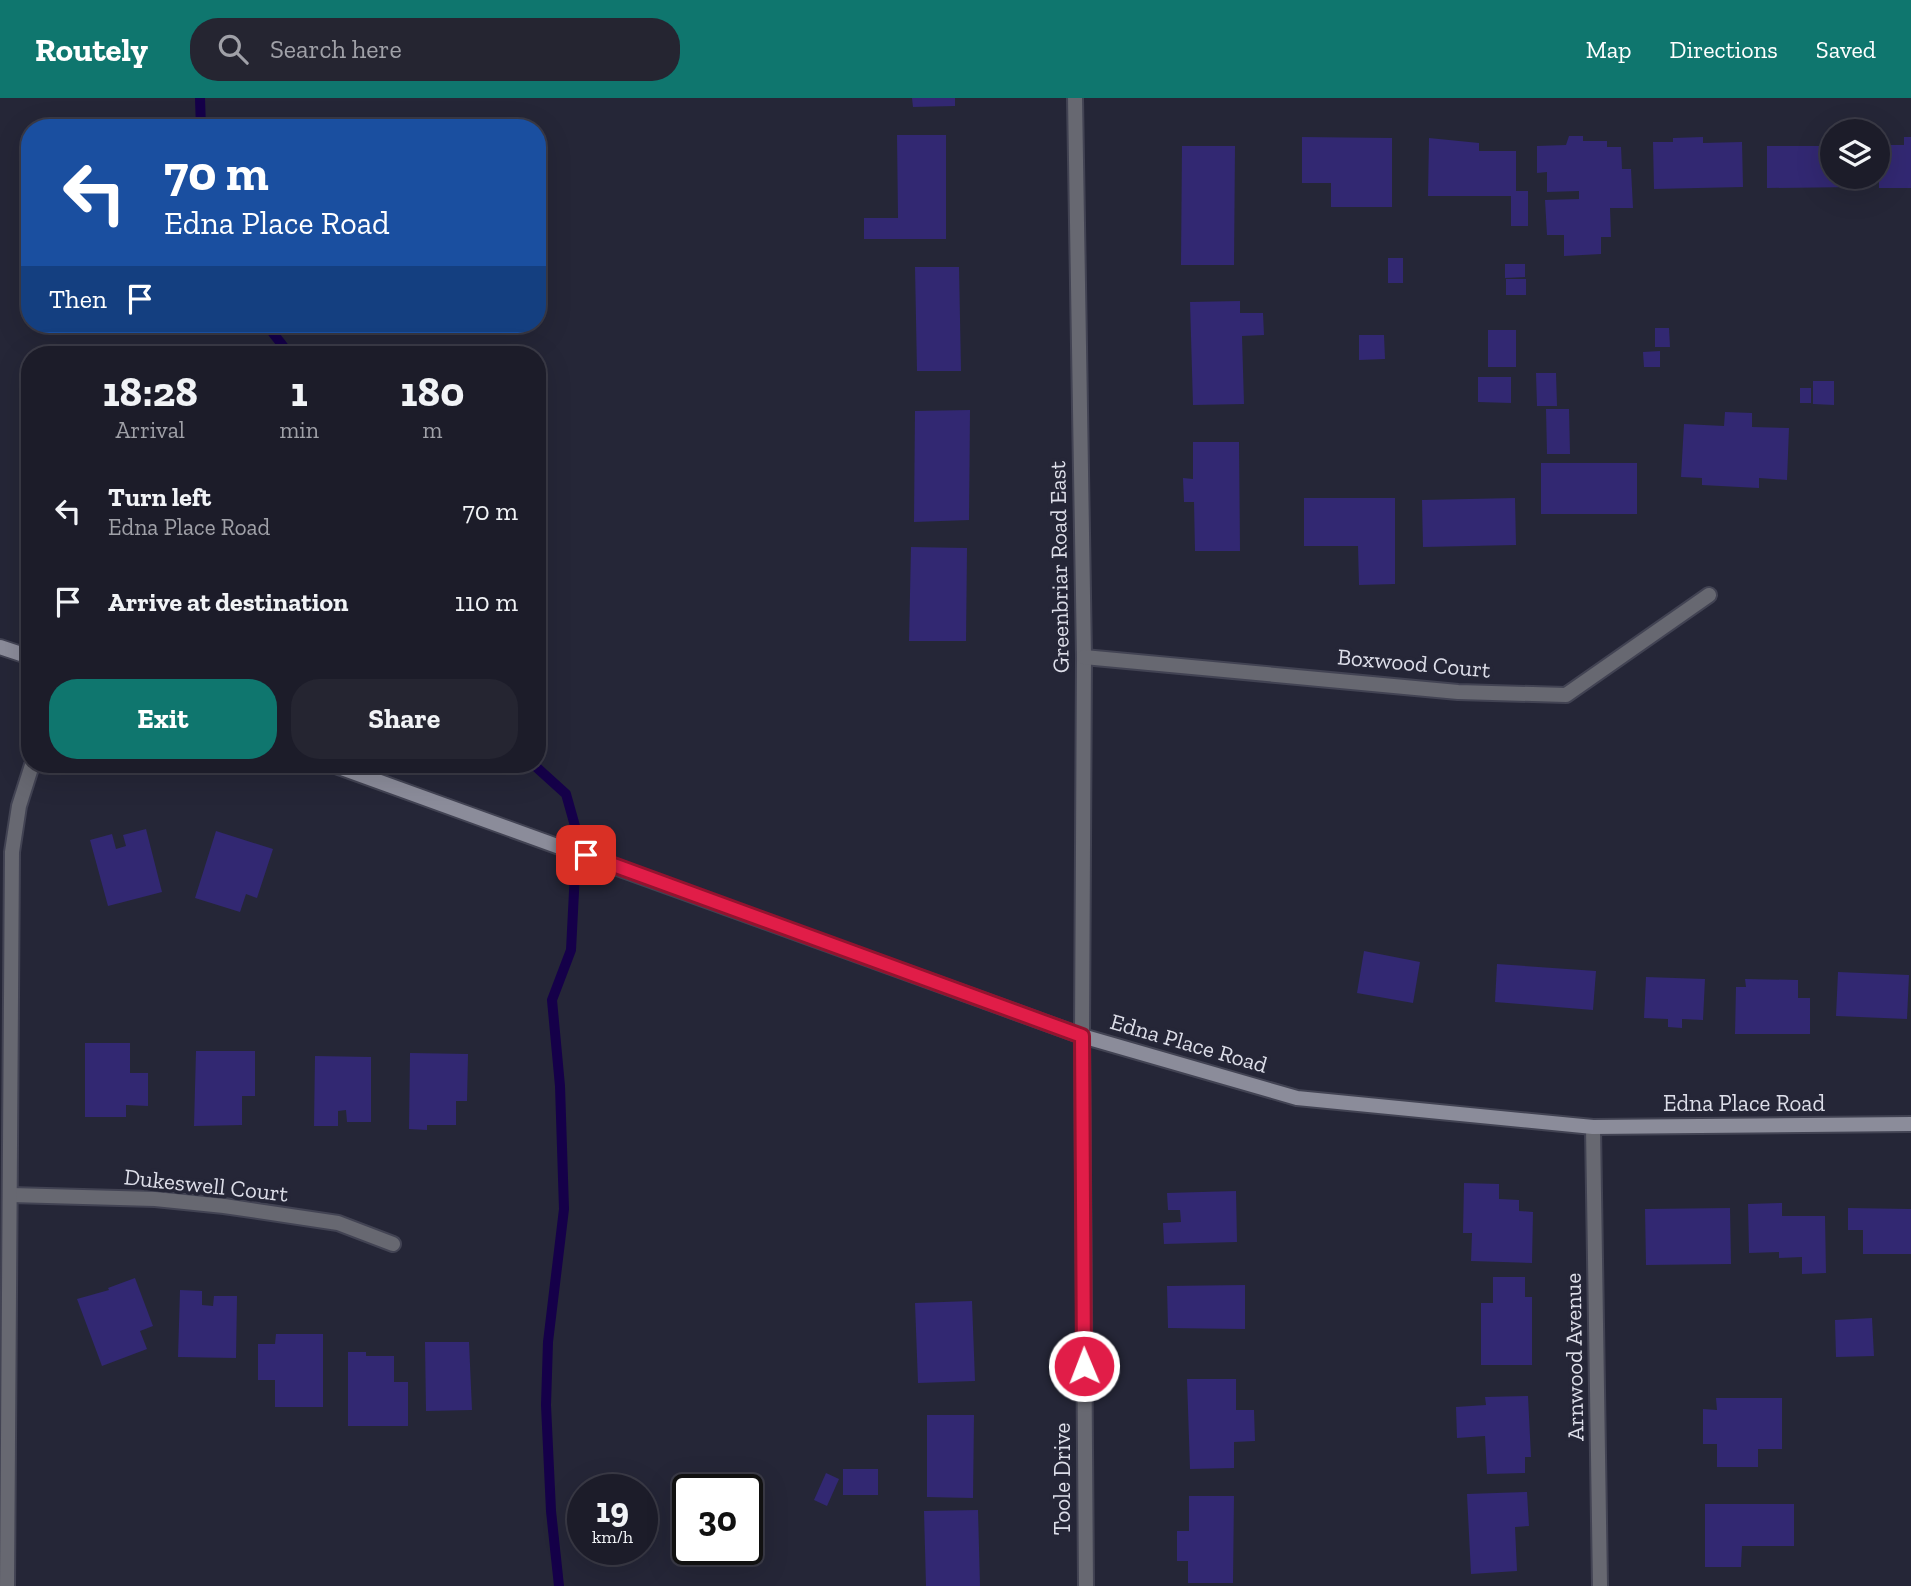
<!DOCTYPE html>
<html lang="en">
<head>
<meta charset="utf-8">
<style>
  :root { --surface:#1c1c29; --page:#252531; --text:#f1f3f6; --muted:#a0a1a8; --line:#3a3a46; --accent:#0f766e }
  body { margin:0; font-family:"Zilla Slab",serif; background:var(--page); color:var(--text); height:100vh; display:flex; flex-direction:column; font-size:26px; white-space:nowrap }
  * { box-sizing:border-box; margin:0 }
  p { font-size:23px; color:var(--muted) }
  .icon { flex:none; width:38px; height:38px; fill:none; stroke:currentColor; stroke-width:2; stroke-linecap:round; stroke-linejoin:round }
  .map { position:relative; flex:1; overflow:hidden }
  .sheet { position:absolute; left:21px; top:248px; width:525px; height:427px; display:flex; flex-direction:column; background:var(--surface); border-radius:28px; box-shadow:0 7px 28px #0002,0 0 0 2px var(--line) }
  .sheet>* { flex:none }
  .guide { position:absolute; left:21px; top:21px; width:525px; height:214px; border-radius:28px; box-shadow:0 7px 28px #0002,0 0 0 2px var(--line); background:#1a4fa0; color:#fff; overflow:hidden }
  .tools { position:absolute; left:1820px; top:21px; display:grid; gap:14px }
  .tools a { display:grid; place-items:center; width:70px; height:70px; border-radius:50%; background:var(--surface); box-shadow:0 7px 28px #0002,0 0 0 2px var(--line); font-size:35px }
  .speed { position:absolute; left:567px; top:1376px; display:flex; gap:14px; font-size:35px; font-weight:700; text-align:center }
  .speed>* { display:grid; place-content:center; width:91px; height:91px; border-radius:50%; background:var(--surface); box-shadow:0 7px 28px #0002,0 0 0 2px var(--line); line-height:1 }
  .speed small { font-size:18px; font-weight:400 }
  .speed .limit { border:4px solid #111; border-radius:10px; background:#fff; color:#111 }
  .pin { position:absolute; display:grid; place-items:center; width:60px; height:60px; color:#fff; margin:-30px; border-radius:14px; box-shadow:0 4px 10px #0006 }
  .me { position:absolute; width:77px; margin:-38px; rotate:359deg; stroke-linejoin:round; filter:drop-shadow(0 0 5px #0008) }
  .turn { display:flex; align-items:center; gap:24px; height:147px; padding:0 28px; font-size:32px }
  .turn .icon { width:91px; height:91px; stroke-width:2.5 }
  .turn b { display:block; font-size:49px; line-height:60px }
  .then { display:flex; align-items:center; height:66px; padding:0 28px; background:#0003; gap:14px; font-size:26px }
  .eta { display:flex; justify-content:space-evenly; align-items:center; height:119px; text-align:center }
  .eta b { font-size:42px; font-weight:800; line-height:49px }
  .primary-button { display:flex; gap:14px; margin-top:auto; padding:14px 28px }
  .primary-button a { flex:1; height:80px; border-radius:28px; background:var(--accent); color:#fff; font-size:28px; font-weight:800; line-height:80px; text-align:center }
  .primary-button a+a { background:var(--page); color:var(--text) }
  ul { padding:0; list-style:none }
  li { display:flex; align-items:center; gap:21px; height:91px; padding:0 28px }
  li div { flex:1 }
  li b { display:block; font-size:26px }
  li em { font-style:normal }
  header { display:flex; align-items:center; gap:42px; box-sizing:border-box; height:98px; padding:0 35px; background:var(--accent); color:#fff }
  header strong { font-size:33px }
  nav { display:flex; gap:38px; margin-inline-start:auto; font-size:24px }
  .search { width:490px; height:63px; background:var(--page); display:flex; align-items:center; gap:18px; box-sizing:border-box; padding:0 24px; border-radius:28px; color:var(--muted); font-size:26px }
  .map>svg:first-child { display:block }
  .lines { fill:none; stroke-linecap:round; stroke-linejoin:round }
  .stream { stroke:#150049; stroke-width:10 }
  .building { fill:#322872 }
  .street-casing { stroke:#424353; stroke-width:18 }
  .secondary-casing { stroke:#424353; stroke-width:18 }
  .street { stroke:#676871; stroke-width:14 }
  .secondary { stroke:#8b8c9a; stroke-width:14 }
  .route-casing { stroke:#92132f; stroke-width:18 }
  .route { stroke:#e11d48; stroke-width:12 }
  .labels { text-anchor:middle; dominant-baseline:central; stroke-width:7; stroke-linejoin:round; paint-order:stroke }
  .street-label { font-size:23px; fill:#dddee9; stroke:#252637 }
</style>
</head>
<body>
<header>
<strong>Routely</strong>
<div class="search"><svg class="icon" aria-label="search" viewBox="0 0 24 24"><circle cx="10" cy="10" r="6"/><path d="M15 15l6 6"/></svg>Search here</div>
<nav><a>Map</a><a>Directions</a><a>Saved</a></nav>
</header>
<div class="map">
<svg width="1911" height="1488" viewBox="0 0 1911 1488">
  <rect width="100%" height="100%" fill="#252637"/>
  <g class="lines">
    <g class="stream">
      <path d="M 200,0 L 201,30"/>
      <path d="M 266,226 L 290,257"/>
      <path d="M 534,667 L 566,696 L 577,735 L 571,852 L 552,902 L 560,988 L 564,1111 L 548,1244 L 546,1307 L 551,1413 L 559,1488"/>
    </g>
  </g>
  <g class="building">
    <path d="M 912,0 L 955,0 L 955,8 L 913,9 Z"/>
    <path d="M 897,37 L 946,37 L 946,141 L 864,141 L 864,120 L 898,120 Z"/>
    <path d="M 1569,38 L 1583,38 L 1583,43 L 1607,43 L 1607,49 L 1621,49 L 1622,71 L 1631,71 L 1633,110 L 1610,110 L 1611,139 L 1601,139 L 1601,156 L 1564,158 L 1564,137 L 1547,137 L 1545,102 L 1579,101 L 1579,93 L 1547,94 L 1547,74 L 1537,75 L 1537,48 L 1566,47 Z"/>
    <path d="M 1302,39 L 1392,40 L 1392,109 L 1331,109 L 1331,85 L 1302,85 Z"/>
    <path d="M 1703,39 L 1703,45 L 1742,44 L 1743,89 L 1654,91 L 1653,44 L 1673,44 L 1673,40 Z"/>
    <path d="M 1904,39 L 1911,39 L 1911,90 L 1879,90 L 1879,47 L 1904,47 Z"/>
    <path d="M 1429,40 L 1479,45 L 1479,53 L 1516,53 L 1516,93 L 1528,93 L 1528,128 L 1511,128 L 1511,98 L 1428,98 Z"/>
    <path d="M 1182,48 L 1235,48 L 1234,167 L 1181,167 Z"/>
    <path d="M 1767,48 L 1832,48 L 1832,79 L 1856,79 L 1856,89 L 1767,90 Z"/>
    <rect x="1388" y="160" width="15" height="25"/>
    <path d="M 1505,166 L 1525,166 L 1525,179 L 1505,180 Z"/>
    <path d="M 915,169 L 959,169 L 961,273 L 917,273 Z"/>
    <rect x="1506" y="181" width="20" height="16"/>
    <path d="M 1240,203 L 1240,215 L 1263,215 L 1264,237 L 1242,238 L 1244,306 L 1193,307 L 1190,204 Z"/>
    <path d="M 1655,230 L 1669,230 L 1670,249 L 1655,249 Z"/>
    <rect x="1488" y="232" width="28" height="37"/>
    <path d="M 1359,237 L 1384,237 L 1385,261 L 1359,262 Z"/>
    <path d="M 1660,253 L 1660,269 L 1644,269 L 1643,254 Z"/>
    <path d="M 1536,275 L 1556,275 L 1557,308 L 1537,308 Z"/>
    <path d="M 1478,279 L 1511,279 L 1511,305 L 1478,304 Z"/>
    <path d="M 1813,283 L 1834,283 L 1834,307 L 1813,306 Z"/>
    <rect x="1800" y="290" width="11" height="15"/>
    <path d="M 1546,311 L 1569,311 L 1570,356 L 1547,356 Z"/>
    <path d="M 970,312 L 969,422 L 914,424 L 915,313 Z"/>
    <path d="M 1725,314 L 1752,315 L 1752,329 L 1789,330 L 1787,382 L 1759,380 L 1759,390 L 1702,387 L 1702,380 L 1681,379 L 1684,326 L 1724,328 Z"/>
    <path d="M 1193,344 L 1239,344 L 1240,453 L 1195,453 L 1194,404 L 1184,404 L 1183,380 L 1193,381 Z"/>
    <rect x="1541" y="365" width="96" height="51"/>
    <path d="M 1304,400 L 1395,400 L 1395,486 L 1359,487 L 1358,448 L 1304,448 Z"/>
    <path d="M 1515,400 L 1516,447 L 1423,449 L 1422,402 Z"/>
    <path d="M 911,449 L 967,450 L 966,543 L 909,543 Z"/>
    <path d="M 146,731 L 162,794 L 108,808 L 90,742 L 112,736 L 116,751 L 126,748 L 123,737 Z"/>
    <path d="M 216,733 L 273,751 L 257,800 L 246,796 L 240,814 L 195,800 Z"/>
    <path d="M 1364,853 L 1420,864 L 1413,905 L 1357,895 Z"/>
    <path d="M 1497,866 L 1596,873 L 1593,912 L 1495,904 Z"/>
    <path d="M 1838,874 L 1909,877 L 1907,921 L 1836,918 Z"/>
    <path d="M 1646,879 L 1705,881 L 1703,922 L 1682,921 L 1682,930 L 1668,929 L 1668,921 L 1644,920 Z"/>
    <path d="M 1745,881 L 1798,882 L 1798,900 L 1810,900 L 1810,936 L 1735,936 L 1736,889 L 1746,889 Z"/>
    <path d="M 85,945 L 130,945 L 130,975 L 148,975 L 148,1008 L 126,1007 L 126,1019 L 85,1019 Z"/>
    <path d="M 196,953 L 255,953 L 255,998 L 242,998 L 242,1027 L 194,1028 Z"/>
    <path d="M 410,955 L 468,956 L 467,1003 L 456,1003 L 456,1027 L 427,1027 L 427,1032 L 409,1031 Z"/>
    <path d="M 315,958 L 371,959 L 371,1024 L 347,1024 L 346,1012 L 338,1013 L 338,1028 L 314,1028 Z"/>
    <path d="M 1464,1085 L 1499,1086 L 1499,1101 L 1519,1102 L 1519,1113 L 1533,1114 L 1532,1165 L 1471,1163 L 1472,1135 L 1463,1135 Z"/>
    <path d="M 1236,1093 L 1237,1144 L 1164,1146 L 1163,1125 L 1181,1124 L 1180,1112 L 1168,1112 L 1167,1095 Z"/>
    <path d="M 1782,1105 L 1782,1118 L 1825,1118 L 1826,1175 L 1802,1176 L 1802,1159 L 1779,1160 L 1779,1154 L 1749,1155 L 1748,1106 Z"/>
    <path d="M 1730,1110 L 1731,1166 L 1646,1167 L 1645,1111 Z"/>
    <path d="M 1848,1110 L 1911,1111 L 1911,1156 L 1863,1156 L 1863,1132 L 1848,1132 Z"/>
    <path d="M 1493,1179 L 1525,1179 L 1525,1199 L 1532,1199 L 1532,1267 L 1481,1267 L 1481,1205 L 1493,1205 Z"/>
    <path d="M 135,1180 L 153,1228 L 140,1233 L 147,1251 L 102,1268 L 77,1201 L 109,1192 L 108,1190 Z"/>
    <path d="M 1245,1187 L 1245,1231 L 1168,1230 L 1167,1188 Z"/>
    <path d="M 180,1192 L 202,1193 L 202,1207 L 213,1208 L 214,1198 L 237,1198 L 236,1260 L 178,1259 Z"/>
    <path d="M 972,1203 L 975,1283 L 918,1285 L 915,1205 Z"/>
    <path d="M 1872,1220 L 1874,1258 L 1836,1259 L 1835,1222 Z"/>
    <path d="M 276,1236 L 323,1236 L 323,1309 L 275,1309 L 275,1282 L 258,1282 L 258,1246 L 275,1246 Z"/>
    <path d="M 425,1244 L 469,1244 L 472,1312 L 426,1313 Z"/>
    <path d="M 348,1254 L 366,1254 L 366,1258 L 394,1258 L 394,1284 L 408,1284 L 408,1328 L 348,1328 Z"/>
    <path d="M 1187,1281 L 1236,1281 L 1236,1312 L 1254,1312 L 1255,1343 L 1234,1344 L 1234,1370 L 1190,1371 Z"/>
    <path d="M 1528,1298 L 1531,1359 L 1525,1359 L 1525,1375 L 1487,1376 L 1485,1338 L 1457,1340 L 1456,1309 L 1486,1307 L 1485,1299 Z"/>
    <path d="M 1716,1300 L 1782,1300 L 1782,1351 L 1758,1351 L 1758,1369 L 1717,1369 L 1717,1346 L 1703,1346 L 1703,1311 L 1717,1312 Z"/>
    <path d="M 927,1317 L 974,1317 L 973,1400 L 927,1399 Z"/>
    <rect x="843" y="1371" width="35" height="26"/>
    <path d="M 826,1375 L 839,1381 L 827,1408 L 814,1402 Z"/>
    <path d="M 1527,1394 L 1529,1428 L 1515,1429 L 1517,1473 L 1471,1476 L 1467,1396 Z"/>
    <path d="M 1189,1398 L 1234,1398 L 1233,1485 L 1188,1485 L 1188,1463 L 1177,1463 L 1177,1433 L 1189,1433 Z"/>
    <path d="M 1705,1406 L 1794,1406 L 1794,1448 L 1742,1448 L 1741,1469 L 1705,1469 Z"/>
    <path d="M 978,1412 L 980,1488 L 926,1488 L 924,1413 Z"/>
  </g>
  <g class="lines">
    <defs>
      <g id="street">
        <path d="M 1075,0 L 1084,559 L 1082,938 L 1086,1488"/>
        <path d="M 1084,559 L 1458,594 L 1566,597 L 1709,497"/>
        <path d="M 1593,1029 L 1600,1488"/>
        <path d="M 11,1097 L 155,1101 L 224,1108 L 338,1125 L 393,1146"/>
        <path d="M 7,1488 L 12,754 L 19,708 L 32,667"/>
      </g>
      <g id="secondary">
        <path d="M 0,549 L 30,559"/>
        <path d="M 333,667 L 1082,938 L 1297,1000 L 1593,1029 L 1911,1026"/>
      </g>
    </defs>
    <use href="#street" class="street-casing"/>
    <use href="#secondary" class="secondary-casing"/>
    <use href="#street" class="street"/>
    <use href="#secondary" class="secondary"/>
  </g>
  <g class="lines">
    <defs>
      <path id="route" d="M 586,757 L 1082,938 L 1084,1268"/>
    </defs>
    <use href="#route" class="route-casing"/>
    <use href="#route" class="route"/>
  </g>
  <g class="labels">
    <g class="street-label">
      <text transform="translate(1059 469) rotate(-91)">Greenbriar Road East</text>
      <text transform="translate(1414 565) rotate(5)">Boxwood Court</text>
      <text transform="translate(1189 945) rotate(16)">Edna Place Road</text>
      <text x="1744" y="1005">Edna Place Road</text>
      <text transform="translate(206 1087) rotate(6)">Dukeswell Court</text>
      <text transform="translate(1574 1259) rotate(-91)">Arnwood Avenue</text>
      <text transform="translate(1062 1381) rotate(-90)">Toole Drive</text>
    </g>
  </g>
</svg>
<div class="tools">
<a><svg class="icon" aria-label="layers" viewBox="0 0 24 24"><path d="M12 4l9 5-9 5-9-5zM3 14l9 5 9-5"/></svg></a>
</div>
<div class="speed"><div>19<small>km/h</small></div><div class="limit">30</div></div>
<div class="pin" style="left:586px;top:757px;background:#d93025"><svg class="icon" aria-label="arrive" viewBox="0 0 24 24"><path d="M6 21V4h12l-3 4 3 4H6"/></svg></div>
<svg class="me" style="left:1084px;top:1268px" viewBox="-20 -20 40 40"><circle r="17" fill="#e11d48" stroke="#fff" stroke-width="3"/><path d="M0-11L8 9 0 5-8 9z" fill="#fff"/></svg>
<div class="guide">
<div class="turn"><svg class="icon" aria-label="left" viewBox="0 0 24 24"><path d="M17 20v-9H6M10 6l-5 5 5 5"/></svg><div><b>70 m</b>Edna Place Road</div></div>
<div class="then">Then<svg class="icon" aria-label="arrive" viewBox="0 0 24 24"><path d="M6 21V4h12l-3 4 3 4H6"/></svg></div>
</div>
<section class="sheet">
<div class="eta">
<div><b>18:28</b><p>Arrival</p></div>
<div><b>1</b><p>min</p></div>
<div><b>180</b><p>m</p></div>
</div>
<ul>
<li><svg class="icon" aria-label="left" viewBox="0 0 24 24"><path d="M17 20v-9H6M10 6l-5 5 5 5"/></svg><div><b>Turn left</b><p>Edna Place Road</p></div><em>70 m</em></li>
<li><svg class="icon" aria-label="arrive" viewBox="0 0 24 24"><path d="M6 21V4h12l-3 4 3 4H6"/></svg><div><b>Arrive at destination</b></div><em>110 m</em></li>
</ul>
<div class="primary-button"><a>Exit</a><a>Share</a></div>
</section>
</div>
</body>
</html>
